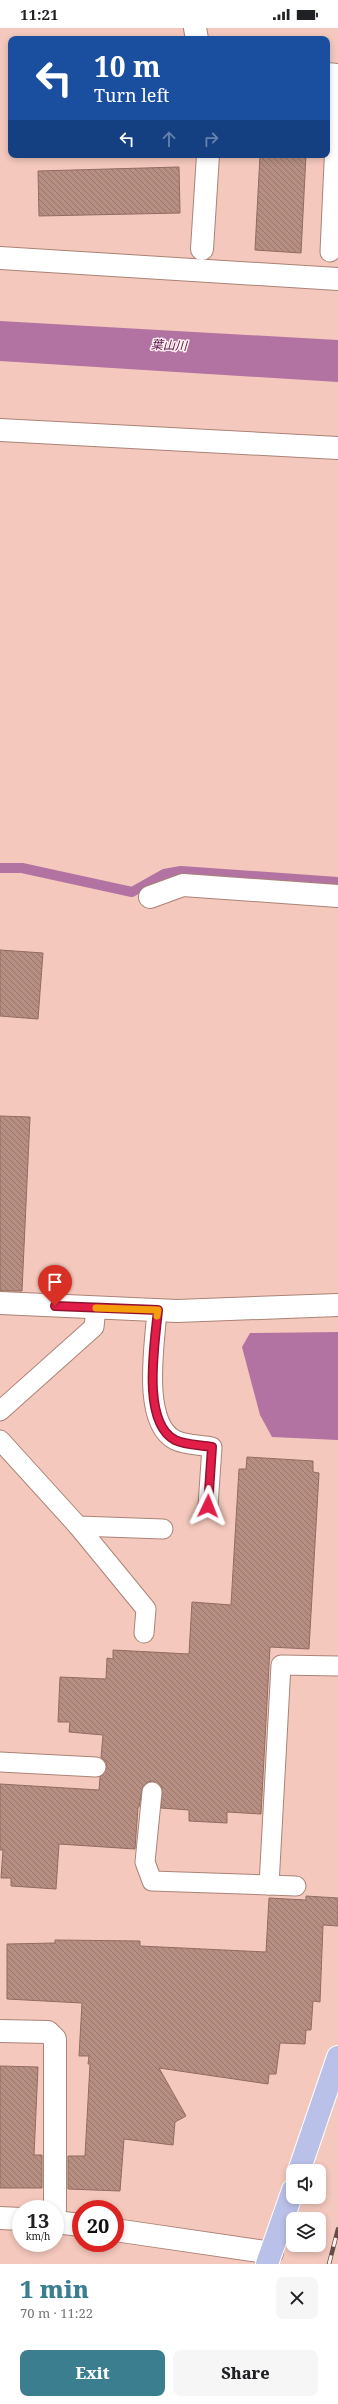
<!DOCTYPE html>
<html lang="en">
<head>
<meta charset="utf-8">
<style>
  :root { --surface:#fff; --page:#f6f6f6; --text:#202124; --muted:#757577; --accent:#3b7e8f }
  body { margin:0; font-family:"Noto Serif","Noto Sans JP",serif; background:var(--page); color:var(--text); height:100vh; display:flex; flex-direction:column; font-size:15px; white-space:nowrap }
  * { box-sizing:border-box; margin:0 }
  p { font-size:13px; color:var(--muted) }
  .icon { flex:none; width:22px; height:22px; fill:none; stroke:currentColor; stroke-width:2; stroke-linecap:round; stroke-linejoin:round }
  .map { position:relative; height:2236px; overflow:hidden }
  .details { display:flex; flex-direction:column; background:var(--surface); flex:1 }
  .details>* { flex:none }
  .top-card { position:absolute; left:8px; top:8px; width:322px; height:122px; border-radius:8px; box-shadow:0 2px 6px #0003; background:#1a4fa0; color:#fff; overflow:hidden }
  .fabs { position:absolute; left:286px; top:2136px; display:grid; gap:8px }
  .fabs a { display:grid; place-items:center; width:40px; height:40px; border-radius:8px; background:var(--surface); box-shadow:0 2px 6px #0003; font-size:20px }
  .speed { position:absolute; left:12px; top:2172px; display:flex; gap:8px; font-size:20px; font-weight:700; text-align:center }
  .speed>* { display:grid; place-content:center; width:52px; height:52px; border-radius:50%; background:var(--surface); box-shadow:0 2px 6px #0003; line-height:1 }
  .speed small { font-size:10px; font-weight:400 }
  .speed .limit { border:6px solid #d22; background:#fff; color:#111 }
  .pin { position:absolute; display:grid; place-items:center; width:34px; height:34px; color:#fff; margin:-41px -17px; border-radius:50% 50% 50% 0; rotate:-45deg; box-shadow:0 0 4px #0007 }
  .pin .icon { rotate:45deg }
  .me { position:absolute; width:44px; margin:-22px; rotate:2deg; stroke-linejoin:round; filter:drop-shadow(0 0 3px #0008) }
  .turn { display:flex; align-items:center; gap:14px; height:84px; padding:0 20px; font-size:18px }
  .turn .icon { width:52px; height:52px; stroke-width:2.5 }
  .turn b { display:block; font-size:28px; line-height:34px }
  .lanes { display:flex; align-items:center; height:38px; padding:0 20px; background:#0003; justify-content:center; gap:20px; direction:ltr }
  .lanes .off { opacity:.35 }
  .round { display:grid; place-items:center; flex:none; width:42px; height:42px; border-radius:8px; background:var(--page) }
  .headline { display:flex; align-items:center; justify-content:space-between; height:68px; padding:0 20px }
  h1 { font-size:24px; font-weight:800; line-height:30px; color:var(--accent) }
  .primary-button { display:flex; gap:8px; margin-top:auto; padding:8px 20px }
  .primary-button a { flex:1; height:46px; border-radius:8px; background:var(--accent); color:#fff; font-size:16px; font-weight:800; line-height:46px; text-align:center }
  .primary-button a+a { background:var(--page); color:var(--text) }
  .status { display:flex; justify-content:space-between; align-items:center; height:28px; padding:0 20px; background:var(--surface); direction:ltr }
  .status svg { height:11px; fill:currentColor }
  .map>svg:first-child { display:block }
  .water { fill:#b373a2 }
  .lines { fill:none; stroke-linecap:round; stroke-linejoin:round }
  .stream { stroke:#b373a2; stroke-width:10 }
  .building { fill:url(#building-back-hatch); stroke:#926c61 }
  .service-casing { stroke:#ab8377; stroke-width:21 }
  .minor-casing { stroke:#ab8377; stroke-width:24 }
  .tertiary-casing { stroke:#ab8377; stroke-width:24 }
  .primary-casing { stroke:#fff; stroke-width:24 }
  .service { stroke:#fff; stroke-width:19 }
  .minor { stroke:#fff; stroke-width:22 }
  .tertiary { stroke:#fff; stroke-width:22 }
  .primary { stroke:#bac1e9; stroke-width:22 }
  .rail-casing { stroke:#624d47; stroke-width:4.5 }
  .rail { stroke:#fff1ed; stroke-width:3; stroke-dasharray:9; stroke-linecap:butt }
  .route-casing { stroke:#92132f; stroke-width:10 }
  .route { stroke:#e11d48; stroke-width:7 }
  .slow { stroke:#f59e0b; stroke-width:7 }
  .labels { text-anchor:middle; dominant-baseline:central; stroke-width:3; stroke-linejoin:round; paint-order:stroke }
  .water-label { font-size:12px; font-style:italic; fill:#5f1150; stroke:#fff1ed }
</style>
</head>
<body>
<div class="status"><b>11:21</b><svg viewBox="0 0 49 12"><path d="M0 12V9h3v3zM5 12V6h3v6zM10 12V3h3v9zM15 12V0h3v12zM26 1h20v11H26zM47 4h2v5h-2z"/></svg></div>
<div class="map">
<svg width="338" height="2236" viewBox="0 0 338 2236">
  <defs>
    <pattern id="building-back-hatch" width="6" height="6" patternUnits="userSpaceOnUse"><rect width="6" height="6" fill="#b68e82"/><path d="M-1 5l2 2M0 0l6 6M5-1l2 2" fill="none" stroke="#96756b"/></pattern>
  </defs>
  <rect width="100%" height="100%" fill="#f4c8bc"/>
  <g class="water">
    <path d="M 0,293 L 338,312 L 338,354 L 0,333 Z"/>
    <path d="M 338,1304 L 338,1412 L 272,1409 L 260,1387 L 242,1319 L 250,1305 Z"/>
  </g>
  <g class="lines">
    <path class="stream" d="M 0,840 L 22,840 L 132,864 L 164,846 L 181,843 L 338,854"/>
  </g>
  <g class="building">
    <path d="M 260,127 L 306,127 L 301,225 L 255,222 Z"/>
    <path d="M 179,139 L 180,185 L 39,188 L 38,143 Z"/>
    <path d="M 0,922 L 43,925 L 38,991 L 0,988 Z"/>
    <path d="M 0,1088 L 30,1089 L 22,1263 L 0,1263 Z"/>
    <path d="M 247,1429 L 313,1433 L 313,1444 L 319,1445 L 309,1621 L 270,1619 L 261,1786 L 227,1784 L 227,1795 L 189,1793 L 189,1782 L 161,1780 L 162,1759 L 153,1753 L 148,1754 L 143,1758 L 139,1779 L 138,1779 L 135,1821 L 59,1816 L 56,1861 L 11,1858 L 11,1850 L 1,1850 L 3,1822 L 0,1822 L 0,1756 L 99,1762 L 100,1749 L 107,1740 L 106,1734 L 101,1729 L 103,1707 L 69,1704 L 70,1694 L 58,1694 L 60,1649 L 106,1651 L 107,1630 L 113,1631 L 113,1622 L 189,1626 L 192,1574 L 231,1577 L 239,1441 L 246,1441 Z"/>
    <path d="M 306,1868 L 338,1870 L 338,1898 L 323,1897 L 320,1974 L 313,1973 L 311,2002 L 306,2002 L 305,2016 L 280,2015 L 276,2046 L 269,2046 L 268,2056 L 159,2040 L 186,2088 L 175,2094 L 173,2117 L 124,2111 L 120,2163 L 68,2161 L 68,2128 L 85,2128 L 90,2036 L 88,2036 L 89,2028 L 79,2028 L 82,1975 L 7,1971 L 7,1916 L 55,1915 L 55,1912 L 140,1913 L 140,1918 L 266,1924 L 269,1870 L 306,1872 Z"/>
    <path d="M 0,2038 L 38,2039 L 34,2127 L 42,2127 L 42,2160 L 0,2160 Z"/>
  </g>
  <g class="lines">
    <defs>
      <g id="service">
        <path d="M 330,224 L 338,47"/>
        <path d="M 157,1282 C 155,1315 141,1394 175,1412 C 185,1417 201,1417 212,1419 L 208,1478"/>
        <path d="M 0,1383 L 94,1299 L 96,1280"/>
        <path d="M 0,1412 L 78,1498 L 163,1501"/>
        <path d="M 78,1498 L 146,1581 L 144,1605"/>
        <path d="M 0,1734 L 96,1739"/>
        <path d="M 152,1764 L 145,1834 L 152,1853 L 296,1858"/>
        <path d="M 269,1857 L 281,1637 L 338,1638"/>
      </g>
      <g id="minor">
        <path d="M 195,0 L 197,11"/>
        <path d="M 327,46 L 338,47"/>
        <path d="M 202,221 L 208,127"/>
        <path d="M 0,230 L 338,251"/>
        <path d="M 150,869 L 183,857 L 338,868"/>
        <path d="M 0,1275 L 177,1283 L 338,1277"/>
        <path d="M 0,2003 L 48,2004 L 55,2011 L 55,2181"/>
        <path d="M 0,2190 L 21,2191"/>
        <path d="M 55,2194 L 81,2197"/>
        <path d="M 115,2202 L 272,2225"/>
      </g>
      <path id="tertiary" d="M 0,402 L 338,420"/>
      <g id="primary">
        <path d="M 299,2143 L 338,2029"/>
        <path d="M 267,2236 L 293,2162"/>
      </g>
    </defs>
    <use href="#service" class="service-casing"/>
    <use href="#minor" class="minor-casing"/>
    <use href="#tertiary" class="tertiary-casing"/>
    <use href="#primary" class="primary-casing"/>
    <use href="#service" class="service"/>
    <use href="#minor" class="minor"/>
    <use href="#tertiary" class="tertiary"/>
    <use href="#primary" class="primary"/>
    <defs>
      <path id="rail" d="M 329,2236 L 338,2201"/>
    </defs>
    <use href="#rail" class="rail-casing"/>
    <use href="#rail" class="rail"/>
  </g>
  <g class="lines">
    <defs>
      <path id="route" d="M 55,1278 L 158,1282 C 155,1315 141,1394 175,1412 C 185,1417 201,1417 212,1419 L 208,1478"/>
    </defs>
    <use href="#route" class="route-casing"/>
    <use href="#route" class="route"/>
    <path class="slow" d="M 96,1280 L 158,1282 L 157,1288"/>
  </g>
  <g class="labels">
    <g class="water-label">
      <text transform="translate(169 317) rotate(2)">葉山川</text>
    </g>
  </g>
</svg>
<div class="fabs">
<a><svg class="icon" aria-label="sound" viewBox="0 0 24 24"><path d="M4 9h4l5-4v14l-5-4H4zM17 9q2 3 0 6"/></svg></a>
<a><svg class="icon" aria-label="layers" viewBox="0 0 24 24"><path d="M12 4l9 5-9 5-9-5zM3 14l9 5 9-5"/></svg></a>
</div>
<div class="speed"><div>13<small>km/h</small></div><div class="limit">20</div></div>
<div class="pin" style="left:55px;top:1278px;background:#d93025"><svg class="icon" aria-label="arrive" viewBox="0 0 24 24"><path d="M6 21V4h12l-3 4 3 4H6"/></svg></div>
<svg class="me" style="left:208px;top:1478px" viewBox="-20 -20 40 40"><path d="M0-17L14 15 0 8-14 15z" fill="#e11d48" stroke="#fff" stroke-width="4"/></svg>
<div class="top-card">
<div class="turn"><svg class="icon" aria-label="left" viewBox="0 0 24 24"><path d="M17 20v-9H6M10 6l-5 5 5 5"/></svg><div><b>10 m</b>Turn left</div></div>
<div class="lanes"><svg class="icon" aria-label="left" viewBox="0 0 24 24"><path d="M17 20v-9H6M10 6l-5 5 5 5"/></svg><svg class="icon off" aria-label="ahead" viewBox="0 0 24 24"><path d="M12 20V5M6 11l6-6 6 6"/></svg><svg class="icon off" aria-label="right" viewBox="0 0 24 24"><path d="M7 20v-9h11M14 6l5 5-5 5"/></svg></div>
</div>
</div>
<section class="details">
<div class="headline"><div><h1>1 min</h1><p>70 m · 11:22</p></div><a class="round"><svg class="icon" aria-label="close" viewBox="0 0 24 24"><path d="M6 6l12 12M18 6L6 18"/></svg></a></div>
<div class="primary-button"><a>Exit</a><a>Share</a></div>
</section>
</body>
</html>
